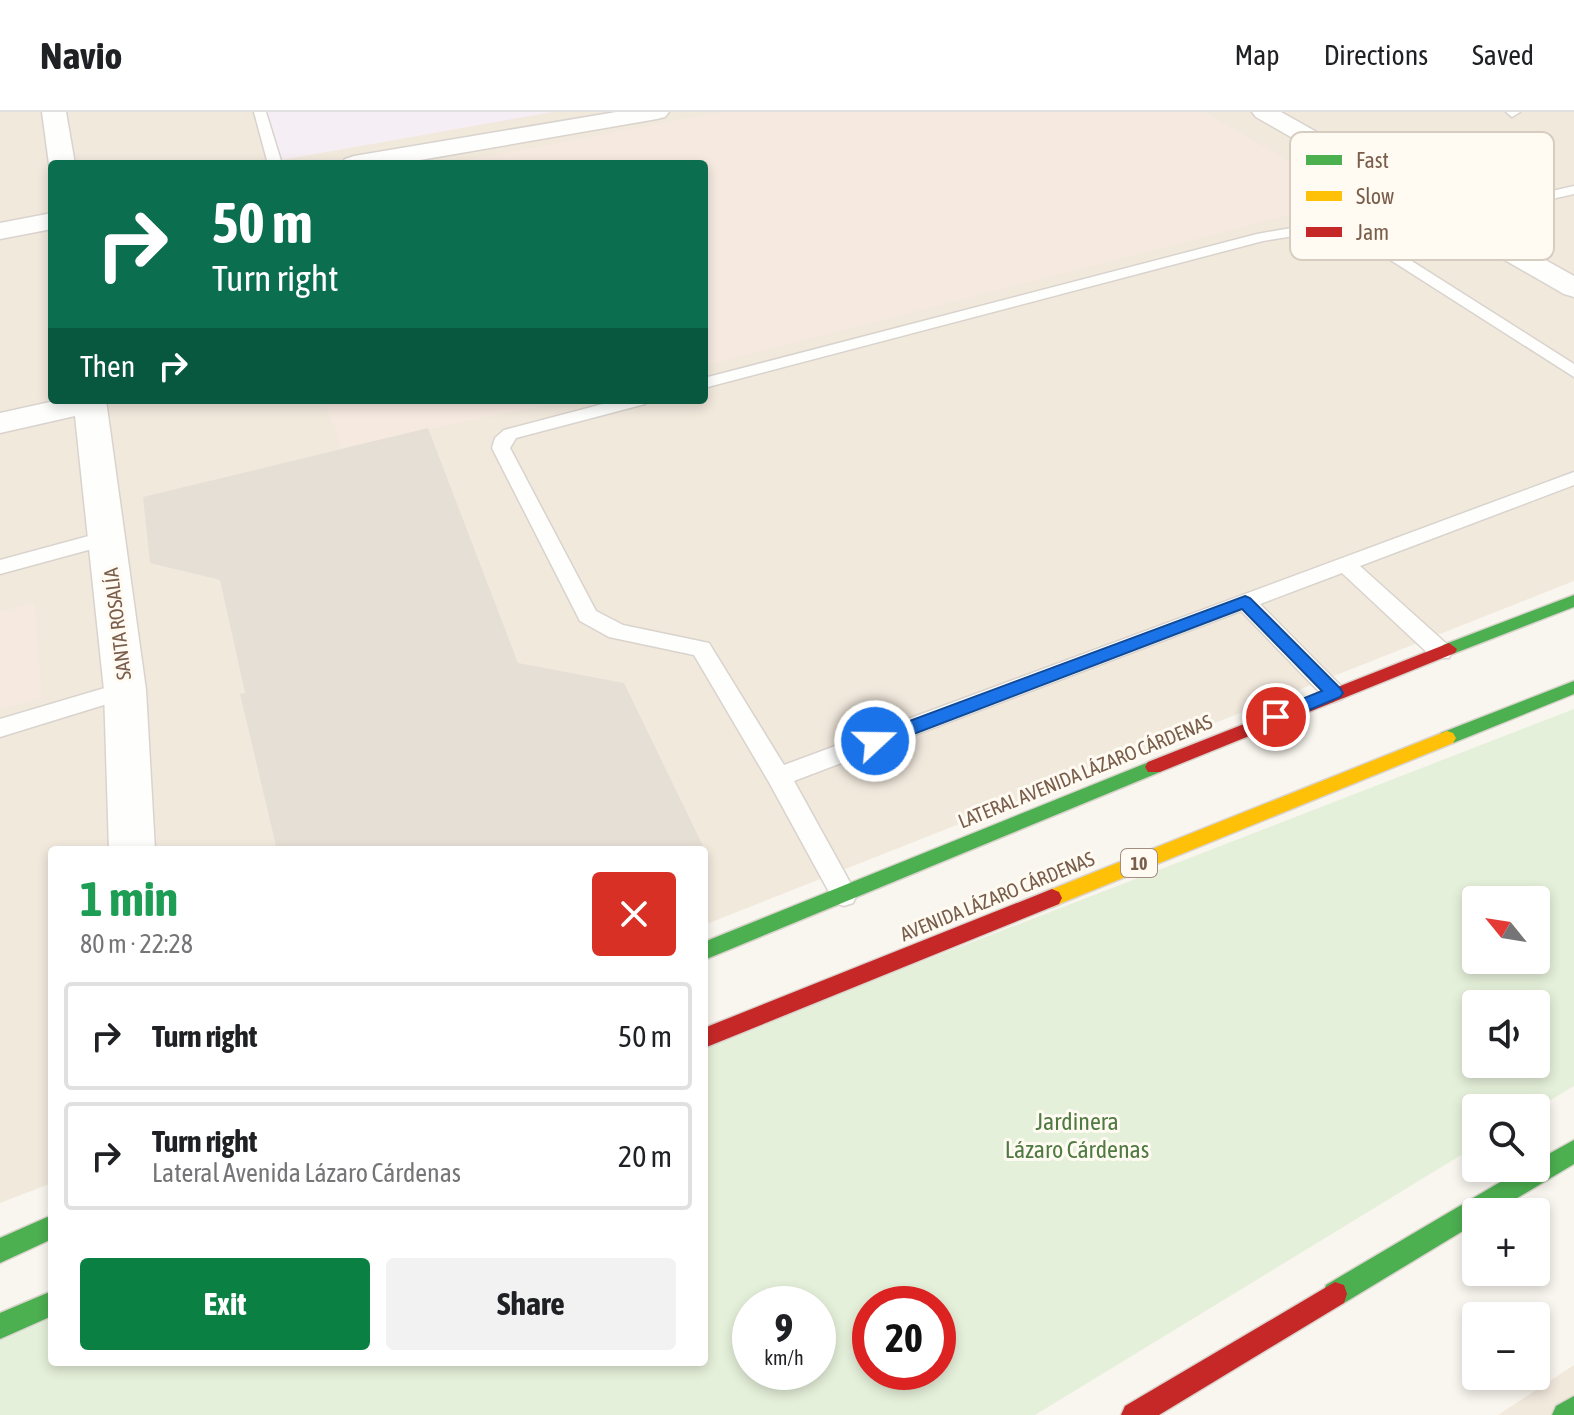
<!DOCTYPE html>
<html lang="en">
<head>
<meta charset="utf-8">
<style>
  :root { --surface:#fff; --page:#f2f2f2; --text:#202124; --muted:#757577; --line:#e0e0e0; --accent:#0b8043 }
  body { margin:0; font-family:"Asap Condensed",sans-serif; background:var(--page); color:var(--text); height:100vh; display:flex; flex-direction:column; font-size:30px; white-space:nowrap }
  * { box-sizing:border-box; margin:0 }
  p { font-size:26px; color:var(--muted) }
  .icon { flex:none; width:44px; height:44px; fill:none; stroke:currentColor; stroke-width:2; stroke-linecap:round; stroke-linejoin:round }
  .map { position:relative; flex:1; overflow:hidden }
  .drawer { position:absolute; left:48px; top:734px; width:660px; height:520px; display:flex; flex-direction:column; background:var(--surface); border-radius:8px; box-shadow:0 4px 12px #0003 }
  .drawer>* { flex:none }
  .banner { position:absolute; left:48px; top:48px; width:660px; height:244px; border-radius:8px; box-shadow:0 4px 12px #0003; background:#0b6e4f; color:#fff; overflow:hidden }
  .needle { width:52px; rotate:300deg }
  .fabs { position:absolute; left:1462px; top:774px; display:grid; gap:16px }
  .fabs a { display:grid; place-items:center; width:88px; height:88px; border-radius:8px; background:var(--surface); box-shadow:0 4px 12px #0003; font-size:40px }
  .speed { position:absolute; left:732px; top:1174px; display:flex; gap:16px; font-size:40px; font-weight:700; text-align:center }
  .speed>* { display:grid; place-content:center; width:104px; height:104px; border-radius:50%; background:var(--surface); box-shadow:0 4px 12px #0003; line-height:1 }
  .speed small { font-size:20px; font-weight:400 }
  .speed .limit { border:12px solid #d22; background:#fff; color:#111 }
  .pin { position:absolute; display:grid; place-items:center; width:68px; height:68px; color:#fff; margin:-34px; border:4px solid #fff; border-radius:50%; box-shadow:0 2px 8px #0007 }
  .me { position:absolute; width:88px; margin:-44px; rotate:69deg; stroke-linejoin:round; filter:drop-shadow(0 0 6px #0008) }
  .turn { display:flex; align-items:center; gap:28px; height:168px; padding:0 32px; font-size:36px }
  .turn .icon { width:104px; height:104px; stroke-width:2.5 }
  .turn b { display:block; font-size:56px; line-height:68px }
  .then { display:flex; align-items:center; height:76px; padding:0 32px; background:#0003; gap:16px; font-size:30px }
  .round { display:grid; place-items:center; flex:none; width:84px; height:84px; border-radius:8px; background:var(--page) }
  .head { display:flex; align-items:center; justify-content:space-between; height:136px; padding:0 32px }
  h1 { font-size:48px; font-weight:700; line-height:60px; color:#1e9e55 }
  .cta { display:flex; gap:16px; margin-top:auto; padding:16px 32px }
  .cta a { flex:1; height:92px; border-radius:8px; background:var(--accent); color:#fff; font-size:32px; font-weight:700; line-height:92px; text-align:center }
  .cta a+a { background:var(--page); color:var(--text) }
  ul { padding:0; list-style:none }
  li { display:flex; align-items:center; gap:24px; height:108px; margin:0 16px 12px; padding:0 16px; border:4px solid var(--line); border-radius:8px }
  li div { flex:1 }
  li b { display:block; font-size:30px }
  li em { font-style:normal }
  header { display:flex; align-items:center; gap:48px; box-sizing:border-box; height:112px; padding:0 40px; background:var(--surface); border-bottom:2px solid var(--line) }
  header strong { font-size:38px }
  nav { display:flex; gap:44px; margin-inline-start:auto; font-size:28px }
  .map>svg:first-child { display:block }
  .residential { fill:#f2e9dd; fill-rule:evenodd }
  .commercial { fill:#f6e9e0 }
  .education { fill:#f6eef5 }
  .green { fill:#e5f0da; fill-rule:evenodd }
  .building { fill:#e6dfd6 }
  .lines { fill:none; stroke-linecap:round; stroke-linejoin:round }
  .lane-casing { stroke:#d9d3cd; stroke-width:3 }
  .street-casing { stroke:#d9d3cd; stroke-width:3 }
  .fast-casing { stroke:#dad3cd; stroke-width:3 }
  .slow-casing { stroke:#dad3cd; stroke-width:3 }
  .jam-casing { stroke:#dad3cd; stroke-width:3 }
  .lane { fill:#fefefd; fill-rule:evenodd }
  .street { fill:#fefefd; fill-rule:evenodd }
  .fast { fill:#4caf50; fill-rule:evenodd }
  .slow { fill:#ffc107; fill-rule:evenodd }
  .jam { fill:#c62828; fill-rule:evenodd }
  .route { fill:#1a73e8; stroke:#114b97; stroke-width:2 }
  .labels { text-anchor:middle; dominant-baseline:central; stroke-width:6; stroke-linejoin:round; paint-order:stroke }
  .shield { fill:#fffbf2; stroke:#a28d7e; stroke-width:2 }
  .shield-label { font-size:18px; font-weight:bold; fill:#7a5e4c }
  .street-label { font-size:20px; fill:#7a5e4c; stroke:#fffbf2 }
  .near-park-label { font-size:24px; fill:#4f7a41; stroke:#fffbf2 }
  .key { fill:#fffbf2; stroke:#d7ccc0; stroke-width:2 }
  .key-label { font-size:22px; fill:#7a5e4c }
</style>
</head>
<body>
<header>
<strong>Navio</strong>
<nav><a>Map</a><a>Directions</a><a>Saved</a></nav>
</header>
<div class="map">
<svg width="1574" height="1303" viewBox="0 0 1574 1303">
  <rect width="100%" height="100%" fill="#f9f6ef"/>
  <g class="residential">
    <path d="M 0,0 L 1574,0 L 1574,469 L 704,813 L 704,738 L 52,738 L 52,1071 L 0,1091 ZM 52,52 L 704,52 L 704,288 L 52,288 Z"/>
    <path d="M 1574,1253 L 1574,1303 L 1498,1303 Z"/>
  </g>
  <g class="commercial">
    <path d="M 721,0 L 1205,0 L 1352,87 L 704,254 L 704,52 L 447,52 Z"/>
    <path d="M 324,288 L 568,288 L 341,336 Z"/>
    <path d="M 34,491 L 42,585 L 0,598 L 0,500 Z"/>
  </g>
  <path class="education" d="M 253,0 L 552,0 L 270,50 Z"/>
  <path class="green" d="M 1574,597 L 1574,974 L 1536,997 L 1476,996 L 1476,1034 L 1035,1303 L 0,1303 L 0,1214 L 52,1191 L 52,1250 L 704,1250 L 704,934 ZM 1476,788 L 1536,788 L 1536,848 L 1476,848 ZM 1476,892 L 1536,892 L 1536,952 L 1476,952 ZM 750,1192 L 818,1192 L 818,1260 L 750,1260 ZM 870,1192 L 938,1192 L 938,1260 L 870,1260 Z"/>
  <path class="building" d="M 428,316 L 518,551 L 624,571 L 705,738 L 277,738 L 240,582 L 245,581 L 220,468 L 150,451 L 143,385 Z"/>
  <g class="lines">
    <defs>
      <g id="lane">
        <path d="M 254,0 L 266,0 L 282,52 L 268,52 Z"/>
        <path d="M 1506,0 L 1520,0 L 1512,5 Z"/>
        <path d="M 1574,74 L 1574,82 L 1450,110 L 1443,106 L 1450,102 Z"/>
        <path d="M 1314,112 L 1352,116 L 1377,127 L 1574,252 L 1574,265 L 1367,133 C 1331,115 1301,123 1263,129 L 704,276 L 704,266 L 1257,122 Z"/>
        <path d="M 618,288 L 648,288 L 645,292 L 516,326 L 510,336 L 596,499 L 623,513 L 709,531 L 784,653 L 1574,360 L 1574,373 L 1360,454 L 1449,534 L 1452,540 L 1449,546 L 1433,546 L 1342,461 L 1260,492 L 1342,575 L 1345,581 L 1342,587 L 1334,590 L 1326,587 L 1241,499 L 794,669 L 857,783 L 853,791 L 844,794 L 835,791 L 770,672 L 694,543 L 609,525 L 580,509 L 492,336 L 495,326 L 504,318 Z"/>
        <path d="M 107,419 L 114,421 L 117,426 L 114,431 L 0,462 L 0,448 Z"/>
        <path d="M 125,570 L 133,572 L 136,578 L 133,584 L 0,625 L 0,607 Z"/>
      </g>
      <g id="street">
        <path d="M 42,0 L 66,0 L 75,52 L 52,52 L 52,56 L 49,52 Z"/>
        <path d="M 616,0 L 669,0 L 665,5 L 657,7 L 397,52 L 341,52 L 345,47 L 354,44 Z"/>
        <path d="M 1252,0 L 1281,0 L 1574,164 L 1574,185 L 1564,182 L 1256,5 Z"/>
        <path d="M 52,101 L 52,117 L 0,127 L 0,111 Z"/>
        <path d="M 59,288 L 106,288 L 146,578 L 155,738 L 109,738 L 104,578 L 75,304 L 0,321 L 0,301 Z"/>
      </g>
      <g id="fast">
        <path d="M 1574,483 L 1574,495 L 1455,541 L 1443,541 L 1441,537 L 1443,533 Z"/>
        <path d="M 1574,569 L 1574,582 L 1453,631 L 1441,631 L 1438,626 L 1441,621 Z"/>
        <path d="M 1154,648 L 1160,650 L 1163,655 L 1160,660 L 704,848 L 704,830 Z"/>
        <path d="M 1574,1028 L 1574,1052 L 1494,1100 L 1476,1100 L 1476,1111 L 1344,1191 L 1335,1194 L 1326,1191 L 1323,1182 L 1326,1173 L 1524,1056 L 1536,1056 L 1536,1049 Z"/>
        <path d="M 52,1103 L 52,1127 L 0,1151 L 0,1126 Z"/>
        <path d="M 52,1179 L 52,1204 L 0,1227 L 0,1201 Z"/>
        <path d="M 1574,1284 L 1574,1303 L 1552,1303 L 1556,1294 Z"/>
      </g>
      <path id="slow" d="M 1447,619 L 1453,621 L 1456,626 L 1453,631 L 1059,792 L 1052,795 L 1045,792 L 1042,786 L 1045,780 Z"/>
      <g id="jam">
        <path d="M 1449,531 L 1457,537 L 1455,541 L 1160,660 L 1148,660 L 1145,655 L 1148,650 Z"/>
        <path d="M 1052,777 L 1059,780 L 1062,786 L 1059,792 L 704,936 L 704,916 Z"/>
        <path d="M 1335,1170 L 1344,1173 L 1347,1182 L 1344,1191 L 1159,1303 L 1121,1303 L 1125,1294 Z"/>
      </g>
    </defs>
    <use href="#lane" class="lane-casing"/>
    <use href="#street" class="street-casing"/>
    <use href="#fast" class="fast-casing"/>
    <use href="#slow" class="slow-casing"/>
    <use href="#jam" class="jam-casing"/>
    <use href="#lane" class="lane"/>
    <use href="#street" class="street"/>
    <use href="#fast" class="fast"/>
    <use href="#slow" class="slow"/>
    <use href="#jam" class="jam"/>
  </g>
  <path class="route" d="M 1245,484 L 1250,486 L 1340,576 L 1343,581 L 1340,585 L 1283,609 L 1270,609 L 1268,605 L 1270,600 L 1322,579 L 1242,497 L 882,634 L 875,636 L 866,629 L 869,624 Z"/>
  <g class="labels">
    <rect class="shield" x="1121" y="737" width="36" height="28" rx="6"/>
    <g class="shield-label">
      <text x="1139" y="751">10</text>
    </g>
    <g class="street-label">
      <text transform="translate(117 512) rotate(-97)">SANTA ROSALÍA</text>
      <text transform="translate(1085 659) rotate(-22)">LATERAL AVENIDA LÁZARO CÁRDENAS</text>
      <text transform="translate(997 784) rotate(-22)">AVENIDA LÁZARO CÁRDENAS</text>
    </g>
    <g class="near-park-label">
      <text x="1077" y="1009">Jardinera<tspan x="1077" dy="28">Lázaro Cárdenas</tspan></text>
    </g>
  </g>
  <rect x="1290" y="20" width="264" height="128" rx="12" class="key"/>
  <rect x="1306" y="43" width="36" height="10" fill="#4caf50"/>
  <rect x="1306" y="79" width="36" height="10" fill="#ffc107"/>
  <rect x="1306" y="115" width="36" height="10" fill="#c62828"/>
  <g class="key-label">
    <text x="1356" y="56">Fast</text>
    <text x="1356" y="92">Slow</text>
    <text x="1356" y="128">Jam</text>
  </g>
</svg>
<div class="fabs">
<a><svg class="needle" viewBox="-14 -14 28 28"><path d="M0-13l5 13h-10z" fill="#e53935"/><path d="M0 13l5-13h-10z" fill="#757577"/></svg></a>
<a><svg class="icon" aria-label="sound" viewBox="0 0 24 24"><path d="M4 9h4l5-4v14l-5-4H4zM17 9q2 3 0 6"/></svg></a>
<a><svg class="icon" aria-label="search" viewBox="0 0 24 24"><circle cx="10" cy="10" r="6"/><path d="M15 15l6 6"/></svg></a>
<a>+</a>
<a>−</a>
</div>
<div class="speed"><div>9<small>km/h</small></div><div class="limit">20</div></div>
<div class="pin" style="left:1276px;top:605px;background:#d93025"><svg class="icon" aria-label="arrive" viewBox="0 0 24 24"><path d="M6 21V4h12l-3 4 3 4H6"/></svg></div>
<svg class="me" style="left:875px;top:629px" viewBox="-20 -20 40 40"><circle r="17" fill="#1a73e8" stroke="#fff" stroke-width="3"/><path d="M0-11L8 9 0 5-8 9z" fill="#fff"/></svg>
<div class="banner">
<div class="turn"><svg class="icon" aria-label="right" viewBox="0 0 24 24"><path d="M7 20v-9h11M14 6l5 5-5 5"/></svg><div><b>50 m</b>Turn right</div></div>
<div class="then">Then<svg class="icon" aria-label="right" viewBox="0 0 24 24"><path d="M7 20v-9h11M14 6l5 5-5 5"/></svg></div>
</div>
<section class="drawer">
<div class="head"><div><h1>1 min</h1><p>80 m · 22:28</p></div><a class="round" style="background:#d93025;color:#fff"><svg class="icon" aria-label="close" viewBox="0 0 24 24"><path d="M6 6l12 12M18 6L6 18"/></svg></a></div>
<ul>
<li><svg class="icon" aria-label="right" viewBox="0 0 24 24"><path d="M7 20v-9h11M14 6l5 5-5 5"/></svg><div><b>Turn right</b></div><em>50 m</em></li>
<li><svg class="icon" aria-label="right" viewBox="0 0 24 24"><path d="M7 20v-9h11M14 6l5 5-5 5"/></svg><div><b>Turn right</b><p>Lateral Avenida Lázaro Cárdenas</p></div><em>20 m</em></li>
</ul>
<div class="cta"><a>Exit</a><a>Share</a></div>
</section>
</div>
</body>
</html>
